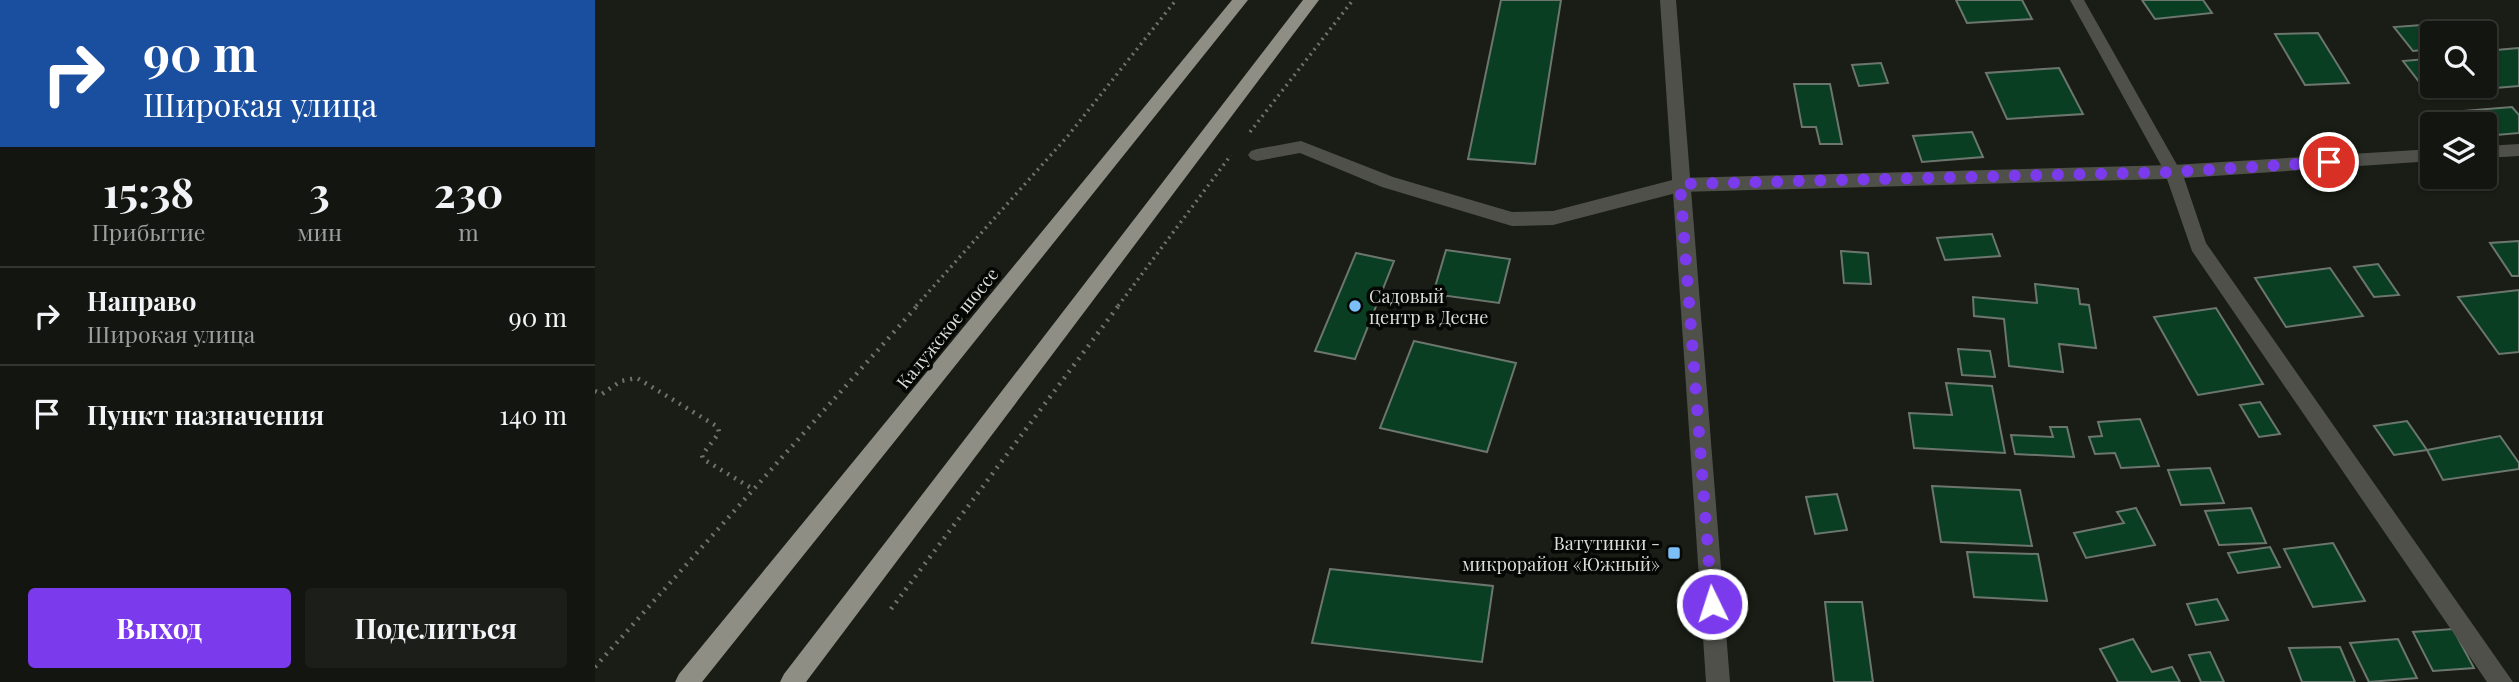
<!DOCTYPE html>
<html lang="ru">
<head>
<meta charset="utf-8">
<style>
  :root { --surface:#131610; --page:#1c1f19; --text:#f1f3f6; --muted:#9d9f9f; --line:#323530; --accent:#7c3aed }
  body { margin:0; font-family:"Playfair Display",serif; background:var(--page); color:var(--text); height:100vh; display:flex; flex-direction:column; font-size:26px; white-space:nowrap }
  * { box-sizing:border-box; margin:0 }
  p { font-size:23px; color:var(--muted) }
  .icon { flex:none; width:38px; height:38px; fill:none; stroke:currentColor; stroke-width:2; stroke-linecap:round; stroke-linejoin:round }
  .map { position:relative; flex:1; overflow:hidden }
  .side { display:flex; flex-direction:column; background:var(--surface); width:595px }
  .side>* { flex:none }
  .banner { background:#1a4fa0; color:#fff; overflow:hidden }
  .fabs { position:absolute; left:1825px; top:21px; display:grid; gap:14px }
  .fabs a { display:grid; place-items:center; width:77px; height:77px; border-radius:7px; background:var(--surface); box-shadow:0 2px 5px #0004,0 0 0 2px var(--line); font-size:35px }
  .pin { position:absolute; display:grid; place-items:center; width:60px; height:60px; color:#fff; margin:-30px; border:4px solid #fff; border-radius:50%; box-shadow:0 2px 7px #0007 }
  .me { position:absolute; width:77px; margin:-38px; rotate:356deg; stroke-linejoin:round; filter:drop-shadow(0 0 5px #0008) }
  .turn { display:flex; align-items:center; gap:24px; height:147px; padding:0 28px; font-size:32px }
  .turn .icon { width:91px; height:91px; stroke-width:2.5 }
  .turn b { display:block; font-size:49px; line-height:60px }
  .eta { display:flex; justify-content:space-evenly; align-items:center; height:119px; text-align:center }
  .eta b { font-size:42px; font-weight:700; line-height:49px }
  .primary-button { display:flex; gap:14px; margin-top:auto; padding:14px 28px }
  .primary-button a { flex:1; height:80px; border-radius:7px; background:var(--accent); color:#fff; font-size:28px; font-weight:700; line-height:80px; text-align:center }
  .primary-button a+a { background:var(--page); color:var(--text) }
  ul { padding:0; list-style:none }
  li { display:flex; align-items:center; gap:21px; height:98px; padding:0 28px; border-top:2px solid var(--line) }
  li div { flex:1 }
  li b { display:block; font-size:26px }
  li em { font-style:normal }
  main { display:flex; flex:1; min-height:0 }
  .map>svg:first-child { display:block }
  .building { fill:#093e22; stroke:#6c766f; stroke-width:2 }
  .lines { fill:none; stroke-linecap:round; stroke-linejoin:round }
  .path-far1 { stroke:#70736c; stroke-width:3.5; stroke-dasharray:2 4.5; stroke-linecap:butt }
  .path { stroke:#70736c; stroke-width:4.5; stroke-dasharray:2 6; stroke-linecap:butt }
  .service { fill:#50504b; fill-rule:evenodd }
  .minor { fill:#50504b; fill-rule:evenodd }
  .tertiary { fill:#50504b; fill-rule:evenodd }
  .trunk { fill:#8e8e84; fill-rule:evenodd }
  .route { stroke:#7c3aed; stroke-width:12; stroke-dasharray:0 21.6 }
  .poi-dot { fill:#7bbef8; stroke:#050704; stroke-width:2.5 }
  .labels { text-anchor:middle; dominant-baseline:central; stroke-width:7; stroke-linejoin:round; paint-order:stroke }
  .poi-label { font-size:18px; fill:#dcdfd9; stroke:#050704; text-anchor:start }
  .street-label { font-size:18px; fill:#dcdfd9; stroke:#050704 }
</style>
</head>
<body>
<main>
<section class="side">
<div class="banner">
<div class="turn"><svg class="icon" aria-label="right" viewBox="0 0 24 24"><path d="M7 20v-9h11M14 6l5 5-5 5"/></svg><div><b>90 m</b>Широкая улица</div></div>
</div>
<div class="eta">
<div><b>15:38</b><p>Прибытие</p></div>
<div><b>3</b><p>мин</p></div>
<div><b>230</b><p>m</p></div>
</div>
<ul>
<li><svg class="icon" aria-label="right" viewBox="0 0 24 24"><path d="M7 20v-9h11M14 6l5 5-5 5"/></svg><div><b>Направо</b><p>Широкая улица</p></div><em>90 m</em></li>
<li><svg class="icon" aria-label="arrive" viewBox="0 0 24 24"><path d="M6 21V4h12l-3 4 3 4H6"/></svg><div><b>Пункт назначения</b></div><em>140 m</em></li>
</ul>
<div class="primary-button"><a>Выход</a><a>Поделиться</a></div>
</section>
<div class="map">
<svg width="1924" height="682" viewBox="0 0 1924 682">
  <rect width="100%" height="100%" fill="#191d15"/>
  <g class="building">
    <path d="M 906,0 L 966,0 L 940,164 L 873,159 Z"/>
    <path d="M 1361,0 L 1427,0 L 1437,19 L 1372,23 Z"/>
    <path d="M 1547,0 L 1608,0 L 1617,13 L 1560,19 Z"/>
    <path d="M 1827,25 L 1838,38 L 1838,49 L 1818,51 L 1799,27 Z"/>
    <path d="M 1723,33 L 1754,83 L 1710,85 L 1680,34 Z"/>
    <path d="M 1924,48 L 1924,86 L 1900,88 L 1890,76 L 1890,51 Z"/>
    <path d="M 1831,59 L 1838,67 L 1838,86 L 1882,88 L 1832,92 L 1808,61 Z"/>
    <path d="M 1286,63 L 1293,83 L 1264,86 L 1257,65 Z"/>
    <path d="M 1464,68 L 1488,114 L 1412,119 L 1391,73 Z"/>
    <path d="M 1199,84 L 1235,84 L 1247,144 L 1225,144 L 1221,127 L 1207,127 Z"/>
    <path d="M 1917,107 L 1924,115 L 1924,133 L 1890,136 L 1890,124 L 1877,124 L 1867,111 Z"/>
    <path d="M 1377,132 L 1388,157 L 1327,162 L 1318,136 Z"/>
    <path d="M 1397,234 L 1405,256 L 1350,260 L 1342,238 Z"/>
    <path d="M 1924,241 L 1924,276 L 1917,276 L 1895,243 Z"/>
    <path d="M 851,250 L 915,259 L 904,303 L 838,294 Z"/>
    <path d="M 1246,251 L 1273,253 L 1276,284 L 1249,283 Z"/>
    <path d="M 761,253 L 799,261 L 760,359 L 720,351 Z"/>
    <path d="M 1783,264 L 1804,295 L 1779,297 L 1759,267 Z"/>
    <path d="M 1735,268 L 1768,316 L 1691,327 L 1660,278 Z"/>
    <path d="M 1440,284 L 1483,289 L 1485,304 L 1494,305 L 1501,348 L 1464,344 L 1468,372 L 1414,366 L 1409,319 L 1379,316 L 1378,297 L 1442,303 Z"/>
    <path d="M 1924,290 L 1924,352 L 1904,354 L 1863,297 Z"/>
    <path d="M 1621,308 L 1668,384 L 1603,395 L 1559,317 Z"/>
    <path d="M 819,341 L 921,363 L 892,452 L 785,428 Z"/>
    <path d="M 1363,349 L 1395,351 L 1400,377 L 1367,375 Z"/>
    <path d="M 1351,383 L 1397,386 L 1410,453 L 1319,448 L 1314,413 L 1357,415 Z"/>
    <path d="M 1665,402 L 1685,434 L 1664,437 L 1645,405 Z"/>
    <path d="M 1545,419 L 1564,466 L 1526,468 L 1520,453 L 1500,454 L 1494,437 L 1507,436 L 1503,422 Z"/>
    <path d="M 1812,421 L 1832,450 L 1799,455 L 1779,426 Z"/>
    <path d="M 1455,427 L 1472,427 L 1479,457 L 1420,454 L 1416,435 L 1458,437 Z"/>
    <path d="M 1905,436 L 1924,463 L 1924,469 L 1848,480 L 1832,450 Z"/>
    <path d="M 1615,468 L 1629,503 L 1586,505 L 1573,470 Z"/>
    <path d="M 1337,486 L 1425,490 L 1437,546 L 1346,542 Z"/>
    <path d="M 1242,494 L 1252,530 L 1220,534 L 1211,497 Z"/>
    <path d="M 1541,508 L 1560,545 L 1491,558 L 1479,533 L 1529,523 L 1522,512 Z"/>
    <path d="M 1656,508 L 1671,543 L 1624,545 L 1610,511 Z"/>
    <path d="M 1738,543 L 1770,601 L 1718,607 L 1689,549 Z"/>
    <path d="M 1675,547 L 1685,567 L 1643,573 L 1633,553 Z"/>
    <path d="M 1372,552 L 1443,554 L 1452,601 L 1379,597 Z"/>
    <path d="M 735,569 L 898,586 L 887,662 L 717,643 Z"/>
    <path d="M 1622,599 L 1633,620 L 1601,625 L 1592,604 Z"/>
    <path d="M 1230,602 L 1267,602 L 1278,682 L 1239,682 Z"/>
    <path d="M 1858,629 L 1879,668 L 1838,671 L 1818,632 Z"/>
    <path d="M 1538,639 L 1557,672 L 1577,667 L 1585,682 L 1523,682 L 1505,649 Z"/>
    <path d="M 1803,639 L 1822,678 L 1774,682 L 1755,643 Z"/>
    <path d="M 1745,647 L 1760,682 L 1707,682 L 1694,648 Z"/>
    <path d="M 1615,652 L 1629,682 L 1606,682 L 1594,655 Z"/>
  </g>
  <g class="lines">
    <g class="path-far1">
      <path d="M 655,132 L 758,0"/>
      <path d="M 321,306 L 472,137 L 581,0"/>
      <path d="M 523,306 L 636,155"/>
    </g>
    <g class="path">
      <path d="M 0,391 L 7,394 L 26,381 L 42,378 L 123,427 L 124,433 L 107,455 L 108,459 L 158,489"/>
      <path d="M 296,609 L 524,305"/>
      <path d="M 0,667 L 323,305"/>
    </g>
    <path class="service" d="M 1475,0 L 1489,0 L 1586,172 L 1584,176 L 1572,176 Z"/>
    <g class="minor">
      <path d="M 706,141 L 798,177 L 917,212 L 958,211 L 1085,178 L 1578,165 L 1838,149 L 1838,161 L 1589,178 L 1611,243 L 1918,682 L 1892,682 L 1597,251 L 1572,179 L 1085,192 L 958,225 L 917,226 L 787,187 L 705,153 L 662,161 L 656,159 L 653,155 L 656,151 L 662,149 Z"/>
      <path d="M 1924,144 L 1924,156 L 1890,158 L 1890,146 Z"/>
    </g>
    <path class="tertiary" d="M 1065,0 L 1081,0 L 1135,682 L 1111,682 Z"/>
    <g class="trunk">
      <path d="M 637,0 L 653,0 L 107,682 L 80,682 L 84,674 Z"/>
      <path d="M 708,0 L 724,0 L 211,682 L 185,682 L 189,674 Z"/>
    </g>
  </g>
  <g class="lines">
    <path class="route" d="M 1117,604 L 1085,184 L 1578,172 L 1734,162"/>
  </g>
  <g class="poi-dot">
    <circle cx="760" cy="306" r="7"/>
    <rect x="1072" y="546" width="14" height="14" rx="3.5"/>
  </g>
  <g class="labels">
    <g class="poi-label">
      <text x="774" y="296">Садовый<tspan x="774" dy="21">центр в Десне</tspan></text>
      <text x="1065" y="543" text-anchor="end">Ватутинки -<tspan x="1065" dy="21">микрорайон «Южный»</tspan></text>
    </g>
    <g class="street-label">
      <text transform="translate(352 328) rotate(-51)">Калужское шоссе</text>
    </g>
  </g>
</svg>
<div class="fabs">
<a><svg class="icon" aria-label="search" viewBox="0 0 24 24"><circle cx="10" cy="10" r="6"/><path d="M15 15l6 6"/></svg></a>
<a><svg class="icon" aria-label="layers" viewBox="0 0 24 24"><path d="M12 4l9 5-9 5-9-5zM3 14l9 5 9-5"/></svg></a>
</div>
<div class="pin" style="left:1734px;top:162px;background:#d93025"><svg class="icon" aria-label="arrive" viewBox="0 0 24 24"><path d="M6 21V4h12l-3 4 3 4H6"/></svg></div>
<svg class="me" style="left:1117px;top:604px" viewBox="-20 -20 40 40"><circle r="17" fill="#7c3aed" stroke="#fff" stroke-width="3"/><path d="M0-11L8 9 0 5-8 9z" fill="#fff"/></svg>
</div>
</main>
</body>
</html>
